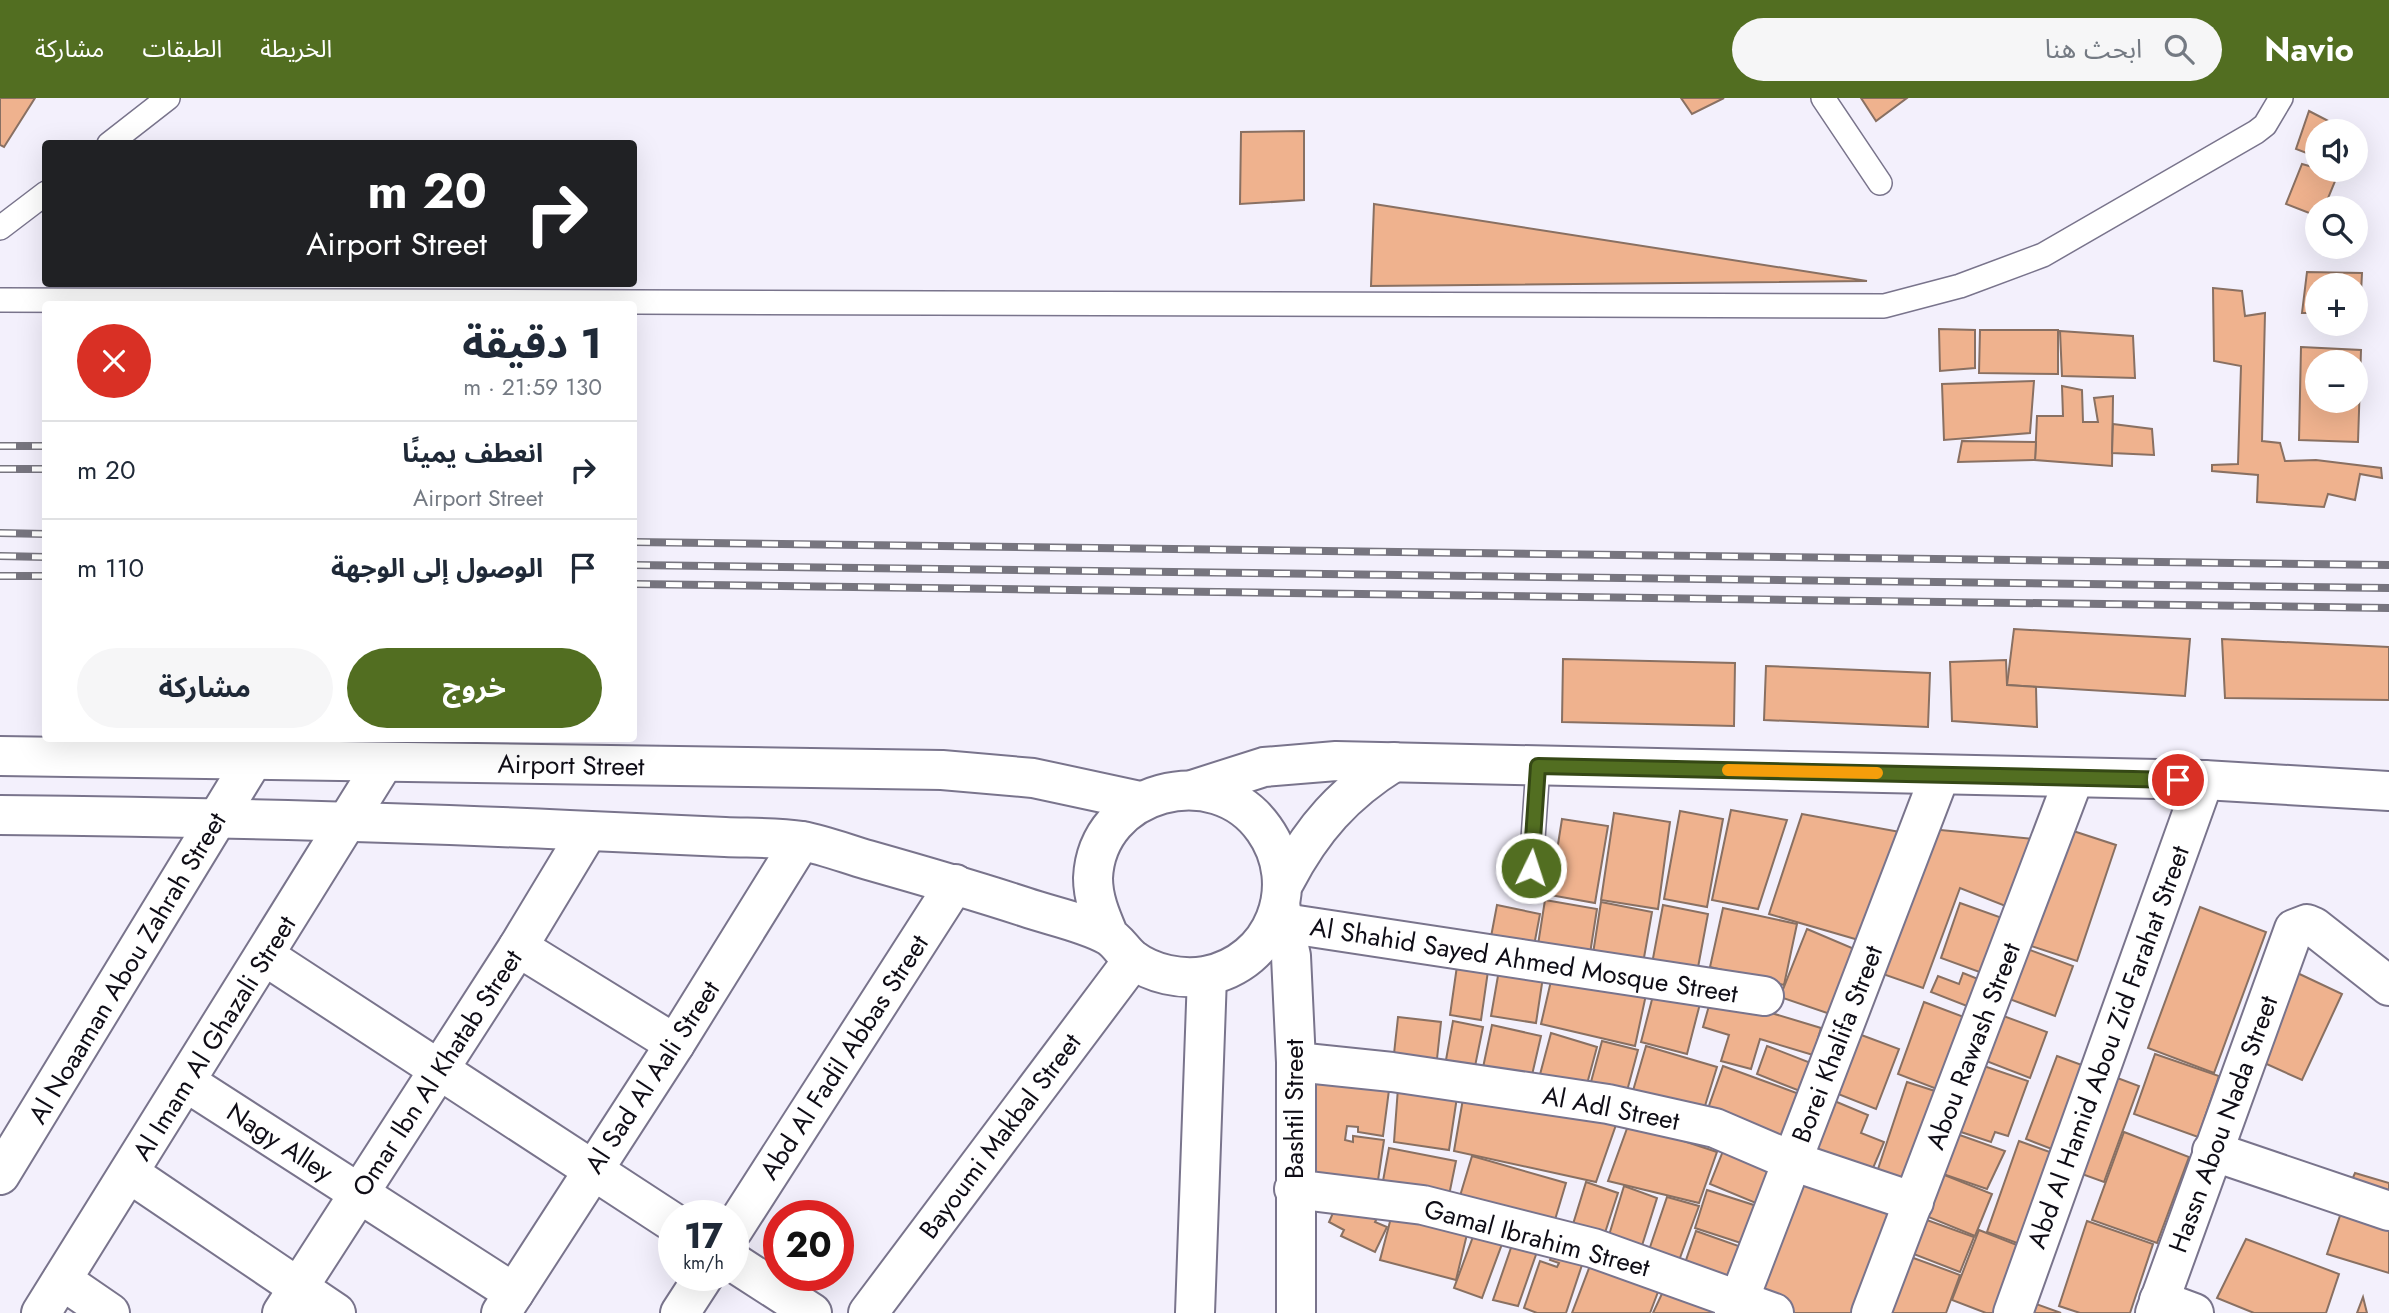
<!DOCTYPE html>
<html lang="ar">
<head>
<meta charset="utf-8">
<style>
  :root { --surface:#fff; --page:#f6f6f7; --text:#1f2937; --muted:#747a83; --line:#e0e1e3; --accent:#526e21 }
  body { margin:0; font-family:Jost,"Noto Sans Arabic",sans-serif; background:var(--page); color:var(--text); direction:rtl; height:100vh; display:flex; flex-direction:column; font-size:26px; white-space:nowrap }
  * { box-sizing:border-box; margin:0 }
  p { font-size:23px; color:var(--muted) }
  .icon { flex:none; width:38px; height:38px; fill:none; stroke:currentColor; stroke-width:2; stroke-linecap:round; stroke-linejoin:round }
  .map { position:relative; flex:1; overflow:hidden; direction:ltr }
  .drawer { position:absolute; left:42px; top:203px; width:595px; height:441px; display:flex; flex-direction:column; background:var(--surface); border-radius:7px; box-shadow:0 7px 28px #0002; direction:rtl }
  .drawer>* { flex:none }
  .hud { position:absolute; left:42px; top:42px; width:595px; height:147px; border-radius:7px; box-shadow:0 7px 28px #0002; direction:rtl; background:#202124; color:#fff; overflow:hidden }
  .buttons { position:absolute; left:2305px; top:21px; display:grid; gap:14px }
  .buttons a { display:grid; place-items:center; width:63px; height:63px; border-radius:50%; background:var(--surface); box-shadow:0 7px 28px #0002; font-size:35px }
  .speed { position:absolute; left:658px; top:1102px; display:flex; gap:14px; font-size:35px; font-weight:700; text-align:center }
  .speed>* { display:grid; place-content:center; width:91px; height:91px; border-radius:50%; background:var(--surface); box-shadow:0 7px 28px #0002; line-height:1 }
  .speed small { font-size:18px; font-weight:400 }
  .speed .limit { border:10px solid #d22; background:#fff; color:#111 }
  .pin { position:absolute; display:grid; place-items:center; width:60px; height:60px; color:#fff; margin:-30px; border:4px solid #fff; border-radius:50%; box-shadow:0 2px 7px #0007 }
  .me { position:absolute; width:77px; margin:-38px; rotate:4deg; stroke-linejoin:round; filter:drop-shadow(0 0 5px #0008) }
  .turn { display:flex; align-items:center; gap:24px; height:147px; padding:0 35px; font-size:32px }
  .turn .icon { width:91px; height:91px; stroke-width:2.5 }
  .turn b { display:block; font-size:49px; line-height:60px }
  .round { display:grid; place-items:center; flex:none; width:74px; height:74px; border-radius:37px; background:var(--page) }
  .head { display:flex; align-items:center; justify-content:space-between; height:119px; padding:0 35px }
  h1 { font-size:42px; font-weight:700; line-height:52px }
  .action { display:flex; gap:14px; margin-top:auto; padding:14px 35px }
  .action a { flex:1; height:80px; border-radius:42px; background:var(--accent); color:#fff; font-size:28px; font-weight:700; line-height:80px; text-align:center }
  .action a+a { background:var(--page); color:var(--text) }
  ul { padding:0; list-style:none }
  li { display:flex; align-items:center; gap:21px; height:98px; padding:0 35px; border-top:2px solid var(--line) }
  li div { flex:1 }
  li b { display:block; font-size:26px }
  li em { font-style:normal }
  header { display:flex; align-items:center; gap:42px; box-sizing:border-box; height:98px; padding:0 35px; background:var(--accent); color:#fff }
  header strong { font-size:33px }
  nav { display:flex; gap:38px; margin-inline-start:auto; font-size:24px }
  .search { width:490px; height:63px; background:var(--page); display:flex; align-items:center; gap:18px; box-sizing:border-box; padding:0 24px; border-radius:38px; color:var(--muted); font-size:26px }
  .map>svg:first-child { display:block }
  .building { fill:#efb28e; stroke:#897062; stroke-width:2; fill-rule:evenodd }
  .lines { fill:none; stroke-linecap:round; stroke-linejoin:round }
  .service-casing { stroke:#79748c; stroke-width:26 }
  .minor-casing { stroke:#79748c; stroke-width:42 }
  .tertiary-casing { stroke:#79748c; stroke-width:42 }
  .service { stroke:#fff; stroke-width:23 }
  .minor { stroke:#fff; stroke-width:38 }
  .tertiary { stroke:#fff; stroke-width:38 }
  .rail-casing { stroke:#77757f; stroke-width:8 }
  .rail { stroke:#fff; stroke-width:5; stroke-dasharray:16; stroke-linecap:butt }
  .route-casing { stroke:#354815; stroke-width:18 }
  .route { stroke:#526e21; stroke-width:12 }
  .slow { stroke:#f59e0b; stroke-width:12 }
  .labels { text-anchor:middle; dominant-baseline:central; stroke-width:5; stroke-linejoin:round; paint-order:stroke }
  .street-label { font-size:26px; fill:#0f0d16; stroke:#fff }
</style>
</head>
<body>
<header>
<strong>Navio</strong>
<div class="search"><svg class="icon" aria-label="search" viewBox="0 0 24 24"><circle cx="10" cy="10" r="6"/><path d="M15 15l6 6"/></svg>ابحث هنا</div>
<nav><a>الخريطة</a><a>الطبقات</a><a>مشاركة</a></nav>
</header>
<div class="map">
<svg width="2389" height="1215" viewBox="0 0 2389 1215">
  <rect width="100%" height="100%" fill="#f3f0fc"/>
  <g class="building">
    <path d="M 0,0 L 35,0 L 4,49 L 0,47 Z"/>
    <path d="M 1681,0 L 1724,0 L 1692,16 Z"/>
    <path d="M 1861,0 L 1907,0 L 1876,23 Z"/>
    <path d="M 2309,13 L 2342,30 L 2341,33 L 2317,33 L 2317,59 L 2296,51 Z"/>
    <path d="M 1304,33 L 1304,102 L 1240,106 L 1241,34 Z"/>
    <path d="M 2302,66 L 2338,76 L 2324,110 L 2317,110 L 2317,118 L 2286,106 Z"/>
    <path d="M 1374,106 L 1867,183 L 1371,188 Z"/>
    <path d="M 2307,174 L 2362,175 L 2360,216 L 2356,216 L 2356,187 L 2317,187 L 2317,215 L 2302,215 Z"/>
    <path d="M 2213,190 L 2242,193 L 2245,218 L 2265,215 L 2262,343 L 2280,345 L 2285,363 L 2316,362 L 2381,370 L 2382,380 L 2360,376 L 2355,402 L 2328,396 L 2324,409 L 2257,404 L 2258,377 L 2212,373 L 2212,367 L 2238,366 L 2241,268 L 2214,263 Z"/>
    <path d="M 1939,231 L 1975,232 L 1975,270 L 1940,273 Z"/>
    <path d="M 1980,232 L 2058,232 L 2058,276 L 1979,275 Z"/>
    <path d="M 2060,233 L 2133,238 L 2135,280 L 2062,278 Z"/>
    <path d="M 2301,249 L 2361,252 L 2358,344 L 2299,342 ZM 2317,264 L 2356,264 L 2356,303 L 2317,303 Z"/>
    <path d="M 2034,283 L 2030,335 L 1944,342 L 1942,286 Z"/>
    <path d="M 2062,288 L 2082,292 L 2083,324 L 2098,324 L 2094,300 L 2113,298 L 2112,368 L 2035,362 L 2037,318 L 2063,318 Z"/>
    <path d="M 2113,326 L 2152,331 L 2154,357 L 2112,355 Z"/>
    <path d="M 1962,343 L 2036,344 L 2035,362 L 1958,364 Z"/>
    <path d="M 2014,531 L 2190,541 L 2185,598 L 2007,587 Z"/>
    <path d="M 2222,541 L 2389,549 L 2389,602 L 2225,600 Z"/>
    <path d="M 1563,561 L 1735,565 L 1734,628 L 1562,624 Z"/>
    <path d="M 2006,562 L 2007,587 L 2036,589 L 2037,629 L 1952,623 L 1950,564 Z"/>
    <path d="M 1766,568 L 1930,575 L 1928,629 L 1764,622 Z"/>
    <path d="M 1731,712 L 1787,722 L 1758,811 L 1712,802 Z"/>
    <path d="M 1680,713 L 1723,721 L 1707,809 L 1664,801 Z"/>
    <path d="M 1614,715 L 1670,724 L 1658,811 L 1601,802 Z"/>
    <path d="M 1802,716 L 1900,734 L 1862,843 L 1769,816 Z"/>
    <path d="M 1562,721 L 1608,728 L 1595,805 L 1550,797 Z"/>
    <path d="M 2061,729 L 2116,747 L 2077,863 L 2022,845 Z"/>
    <path d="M 1930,731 L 2034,741 L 2008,809 L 1960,790 L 1923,890 L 1877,874 Z"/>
    <path d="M 1545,802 L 1597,811 L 1589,862 L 1537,853 Z"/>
    <path d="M 1601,804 L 1652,814 L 1642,871 L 1592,862 Z"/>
    <path d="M 1960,805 L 2005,821 L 1985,876 L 1941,860 Z"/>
    <path d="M 1497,807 L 1540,816 L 1533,853 L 1490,844 Z"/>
    <path d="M 1663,807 L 1708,816 L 1696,880 L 1651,871 Z"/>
    <path d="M 2200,809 L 2266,834 L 2214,975 L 2148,950 Z"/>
    <path d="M 1723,810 L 1797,826 L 1784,887 L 1710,869 Z"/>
    <path d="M 1807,831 L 1859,853 L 1833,917 L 1780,899 Z"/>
    <path d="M 2022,849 L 2073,868 L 2055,918 L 2004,899 Z"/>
    <path d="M 1458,861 L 1489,866 L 1481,922 L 1450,917 Z"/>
    <path d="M 1554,870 L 1647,892 L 1635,948 L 1541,926 Z"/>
    <path d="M 1499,872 L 1543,879 L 1536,925 L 1491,918 Z"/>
    <path d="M 2291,872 L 2342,896 L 2302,982 L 2251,959 Z"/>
    <path d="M 1963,875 L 1983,883 L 1972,910 L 1931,894 L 1938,878 L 1959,886 Z"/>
    <path d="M 1656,886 L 1702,898 L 1687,956 L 1641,944 Z"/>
    <path d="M 1712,897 L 1821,930 L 1813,957 L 1760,941 L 1751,971 L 1721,963 L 1729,937 L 1703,929 Z"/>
    <path d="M 1924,904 L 1969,921 L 1942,993 L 1898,976 Z"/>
    <path d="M 1998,916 L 2047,934 L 2030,980 L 1981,961 Z"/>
    <path d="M 1398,919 L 1441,924 L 1436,970 L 1393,965 Z"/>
    <path d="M 1453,923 L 1483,929 L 1473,978 L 1444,973 Z"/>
    <path d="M 1492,927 L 1541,938 L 1529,990 L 1481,979 Z"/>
    <path d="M 1551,935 L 1597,949 L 1584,997 L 1538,984 Z"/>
    <path d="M 1856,935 L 1899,951 L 1876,1011 L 1833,994 Z"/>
    <path d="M 1602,943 L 1638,952 L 1624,1004 L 1588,995 Z"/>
    <path d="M 1646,948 L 1717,969 L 1700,1024 L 1630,1003 Z"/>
    <path d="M 1767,948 L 1816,967 L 1805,995 L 1757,976 Z"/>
    <path d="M 2155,956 L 2219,978 L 2198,1039 L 2134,1016 Z"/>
    <path d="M 2057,958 L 2093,971 L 2062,1055 L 2026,1041 Z"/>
    <path d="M 1978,966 L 2028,983 L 2008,1038 L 1995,1034 L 1991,1044 L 1955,1032 Z"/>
    <path d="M 1723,968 L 1802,997 L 1782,1052 L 1704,1022 Z"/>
    <path d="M 2104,975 L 2139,988 L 2104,1084 L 2068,1071 Z"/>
    <path d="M 1304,979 L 1389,992 L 1383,1038 L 1358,1034 L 1358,1029 L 1347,1028 L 1345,1042 L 1353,1044 L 1353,1038 L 1384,1042 L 1377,1089 L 1308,1077 Z"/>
    <path d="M 1907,984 L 1938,994 L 1906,1093 L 1874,1083 Z"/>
    <path d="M 1398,990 L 1457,999 L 1449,1052 L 1394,1044 Z"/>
    <path d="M 1464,995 L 1617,1024 L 1596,1084 L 1454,1053 Z"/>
    <path d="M 1832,1002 L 1868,1017 L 1861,1035 L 1884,1044 L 1868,1082 L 1809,1059 Z"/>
    <path d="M 1629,1025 L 1717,1054 L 1699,1105 L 1608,1083 Z"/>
    <path d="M 2124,1034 L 2189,1059 L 2157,1145 L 2092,1122 Z"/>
    <path d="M 1954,1035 L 2005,1053 L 1987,1091 L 1940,1075 Z"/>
    <path d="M 2019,1043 L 2061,1058 L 2028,1149 L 1987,1134 Z"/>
    <path d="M 1725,1048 L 1778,1070 L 1763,1108 L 1710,1086 Z"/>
    <path d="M 1389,1050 L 1456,1063 L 1447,1107 L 1381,1094 Z"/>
    <path d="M 1472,1058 L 1566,1085 L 1551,1135 L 1457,1108 Z"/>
    <path d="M 1796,1075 L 1896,1113 L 1857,1215 L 1789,1215 L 1749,1200 Z"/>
    <path d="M 2355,1075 L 2389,1085 L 2389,1110 L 2347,1093 Z"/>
    <path d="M 1942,1076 L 1992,1096 L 1975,1138 L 1926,1118 Z"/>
    <path d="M 1586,1084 L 1618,1095 L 1601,1147 L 1570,1136 Z"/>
    <path d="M 1624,1088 L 1657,1100 L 1639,1157 L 1606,1147 Z"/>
    <path d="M 1707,1092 L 1760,1109 L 1747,1147 L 1695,1130 Z"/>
    <path d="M 1667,1099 L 1699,1108 L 1677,1168 L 1647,1158 Z"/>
    <path d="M 2345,1103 L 2389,1118 L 2389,1175 L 2327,1156 Z"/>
    <path d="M 1336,1108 L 1380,1114 L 1375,1124 L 1387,1129 L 1375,1154 L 1341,1138 L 1344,1132 L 1329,1124 Z"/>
    <path d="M 1393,1112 L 1468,1132 L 1456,1182 L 1380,1162 Z"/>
    <path d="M 1924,1121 L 1974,1139 L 1960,1174 L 1911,1155 Z"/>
    <path d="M 2087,1123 L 2153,1146 L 2130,1215 L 2080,1215 L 2059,1208 Z"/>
    <path d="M 1979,1132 L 2022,1149 L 1997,1215 L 1986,1215 L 1952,1202 Z"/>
    <path d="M 1696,1133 L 1747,1151 L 1734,1186 L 1684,1168 Z"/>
    <path d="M 1474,1136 L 1502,1146 L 1482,1200 L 1454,1190 Z"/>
    <path d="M 2246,1141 L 2339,1176 L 2326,1215 L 2254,1215 L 2217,1200 Z"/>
    <path d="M 1513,1144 L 1538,1151 L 1518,1208 L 1493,1202 Z"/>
    <path d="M 1553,1154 L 1583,1164 L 1566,1215 L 1537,1215 L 1524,1210 L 1540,1163 L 1557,1169 L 1559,1165 L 1550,1162 Z"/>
    <path d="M 1908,1158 L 1960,1177 L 1946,1215 L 1887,1215 Z"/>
    <path d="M 1591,1165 L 1661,1186 L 1650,1215 L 1572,1215 Z"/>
    <path d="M 1666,1187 L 1721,1215 L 1653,1215 Z"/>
    <path d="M 2363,1199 L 2367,1215 L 2357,1215 Z"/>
    <path d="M 2028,1203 L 2061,1215 L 2025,1215 Z"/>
  </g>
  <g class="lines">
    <defs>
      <g id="service">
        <path d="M 1823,0 L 1880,85"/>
        <path d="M 109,46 L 168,0"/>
        <path d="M 0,130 L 46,95"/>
        <path d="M 0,202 L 1884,208 L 1960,188 L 2043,157 L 2256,34 L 2265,27 L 2281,0"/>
        <path d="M 1531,770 L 1538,668"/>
      </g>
      <g id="minor">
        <path d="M 1284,825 L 1764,898"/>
        <path d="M 518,849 L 675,946"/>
        <path d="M 265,858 L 674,1125"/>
        <path d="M 1296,964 L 1392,974 L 1608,1006 L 1715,1030 L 1792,1063 L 1914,1104"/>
        <path d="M 186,984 L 514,1195"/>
        <path d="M 2212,1053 L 2389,1113"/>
        <path d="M 129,1075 L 336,1215"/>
        <path d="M 0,1077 L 253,662"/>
        <path d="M 1294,1091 L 1423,1107 L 1593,1150 L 1774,1215"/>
        <path d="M 733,1132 L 955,786"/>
        <path d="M 733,1164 L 812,1215"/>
        <path d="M 62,1182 L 110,1215"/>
        <path d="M 2159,1202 L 2194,1215"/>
        <path d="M 41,1215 L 384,664"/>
        <path d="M 282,1215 L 518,849 L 588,733"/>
        <path d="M 501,1215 L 675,946 L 801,743"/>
        <path d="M 680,1215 L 704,1178"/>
        <path d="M 868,1215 L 1133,862"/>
        <path d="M 1734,1215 L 1940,677"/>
        <path d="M 1871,1215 L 2074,680"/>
        <path d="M 2013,1215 L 2204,682"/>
        <path d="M 2155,1215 L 2294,831 L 2307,826 L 2314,829 L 2389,888"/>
      </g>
      <g id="tertiary">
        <path d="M 0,658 L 942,672 L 1033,680 L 1140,703"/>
        <path d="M 1195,691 L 1264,669 L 1336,663 L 2204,682 L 2389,693"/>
        <path d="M 0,717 C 190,719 380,723 569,732 C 621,734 673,737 725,739 C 750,740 777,739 802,743 C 824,747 847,756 868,762 C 921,777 973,792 1025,809 C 1051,818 1083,824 1107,837 C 1117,842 1123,854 1132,861 C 1152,876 1181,882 1205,878 C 1274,865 1304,787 1264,731 C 1215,661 1097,692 1093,780 C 1093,801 1101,819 1109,838"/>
        <path d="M 1285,783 C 1312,731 1344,695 1394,664"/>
        <path d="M 1280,807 L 1291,858 L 1296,964 L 1296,1215"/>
        <path d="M 1195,1215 L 1207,878"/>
      </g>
    </defs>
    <use href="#service" class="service-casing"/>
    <use href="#minor" class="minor-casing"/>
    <use href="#tertiary" class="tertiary-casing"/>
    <use href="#service" class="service"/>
    <use href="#minor" class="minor"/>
    <use href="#tertiary" class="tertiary"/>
    <defs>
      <g id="rail">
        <path d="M 0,348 L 46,348"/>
        <path d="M 0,371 L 46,371"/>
        <path d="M 0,435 L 46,436"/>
        <path d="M 634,444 L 2389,467"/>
        <path d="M 0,458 L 46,459"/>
        <path d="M 634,467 L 2389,490"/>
        <path d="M 0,478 L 46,478"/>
        <path d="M 634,486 L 2389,510"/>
      </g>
    </defs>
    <use href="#rail" class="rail-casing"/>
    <use href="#rail" class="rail"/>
  </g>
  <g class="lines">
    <defs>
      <path id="route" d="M 1531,770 L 1538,668 L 2178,682"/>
    </defs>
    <use href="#route" class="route-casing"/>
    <use href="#route" class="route"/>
    <path class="slow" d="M 1728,672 L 1877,675"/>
  </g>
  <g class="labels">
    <g class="street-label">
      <text transform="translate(571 667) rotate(1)">Airport Street</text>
      <text transform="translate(1524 862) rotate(9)">Al Shahid Sayed Ahmed Mosque Street</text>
      <text transform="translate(127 870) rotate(-59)">Al Noaaman Abou Zahrah Street</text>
      <text transform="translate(214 940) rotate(-58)">Al Imam Al Ghazali Street</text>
      <text transform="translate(1837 946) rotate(-69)">Borei Khalifa Street</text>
      <text transform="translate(1973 948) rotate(-69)">Abou Rawash Street</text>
      <text transform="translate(2108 949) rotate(-70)">Abd Al Hamid Abou Zid Farahat Street</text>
      <text transform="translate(844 959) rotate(-57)">Abd Al Fadil Abbas Street</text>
      <text transform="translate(437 975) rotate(-57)">Omar Ibn Al Khatab Street</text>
      <text transform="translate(652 979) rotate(-57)">Al Sad Al Aali Street</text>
      <text transform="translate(1611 1010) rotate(11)">Al Adl Street</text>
      <text transform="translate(1294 1011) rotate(-90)">Bashtil Street</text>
      <text transform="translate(2223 1026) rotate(-70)">Hassn Abou Nada Street</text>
      <text transform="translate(1000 1038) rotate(-53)">Bayoumi Makbal Street</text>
      <text transform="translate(280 1044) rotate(33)">Nagy Alley</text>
      <text transform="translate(1537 1140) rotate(15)">Gamal Ibrahim Street</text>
    </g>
  </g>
</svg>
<div class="buttons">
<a><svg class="icon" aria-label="sound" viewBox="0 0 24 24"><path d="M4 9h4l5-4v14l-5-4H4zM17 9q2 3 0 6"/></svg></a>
<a><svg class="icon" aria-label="search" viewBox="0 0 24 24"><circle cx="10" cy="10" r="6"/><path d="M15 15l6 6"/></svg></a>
<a>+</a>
<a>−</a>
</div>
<div class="speed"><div>17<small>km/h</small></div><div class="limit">20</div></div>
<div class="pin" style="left:2178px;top:682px;background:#d93025"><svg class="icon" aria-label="arrive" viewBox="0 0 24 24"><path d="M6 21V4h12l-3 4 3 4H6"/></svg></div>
<svg class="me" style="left:1531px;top:770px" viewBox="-20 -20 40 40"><circle r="17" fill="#526e21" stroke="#fff" stroke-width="3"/><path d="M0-11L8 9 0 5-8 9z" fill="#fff"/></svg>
<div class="hud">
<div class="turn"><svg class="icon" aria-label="right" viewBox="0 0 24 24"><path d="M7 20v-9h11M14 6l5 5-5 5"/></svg><div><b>20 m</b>Airport Street</div></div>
</div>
<section class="drawer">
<div class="head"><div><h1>1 دقيقة</h1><p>130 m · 21:59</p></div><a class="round" style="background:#d93025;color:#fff"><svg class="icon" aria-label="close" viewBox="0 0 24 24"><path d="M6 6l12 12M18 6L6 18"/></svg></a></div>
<ul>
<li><svg class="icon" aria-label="right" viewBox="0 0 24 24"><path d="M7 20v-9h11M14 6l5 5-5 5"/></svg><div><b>انعطف يمينًا</b><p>Airport Street</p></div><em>20 m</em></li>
<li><svg class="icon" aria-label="arrive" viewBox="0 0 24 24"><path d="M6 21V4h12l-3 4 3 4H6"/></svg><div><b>الوصول إلى الوجهة</b></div><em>110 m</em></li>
</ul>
<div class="action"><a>خروج</a><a>مشاركة</a></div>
</section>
</div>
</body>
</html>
